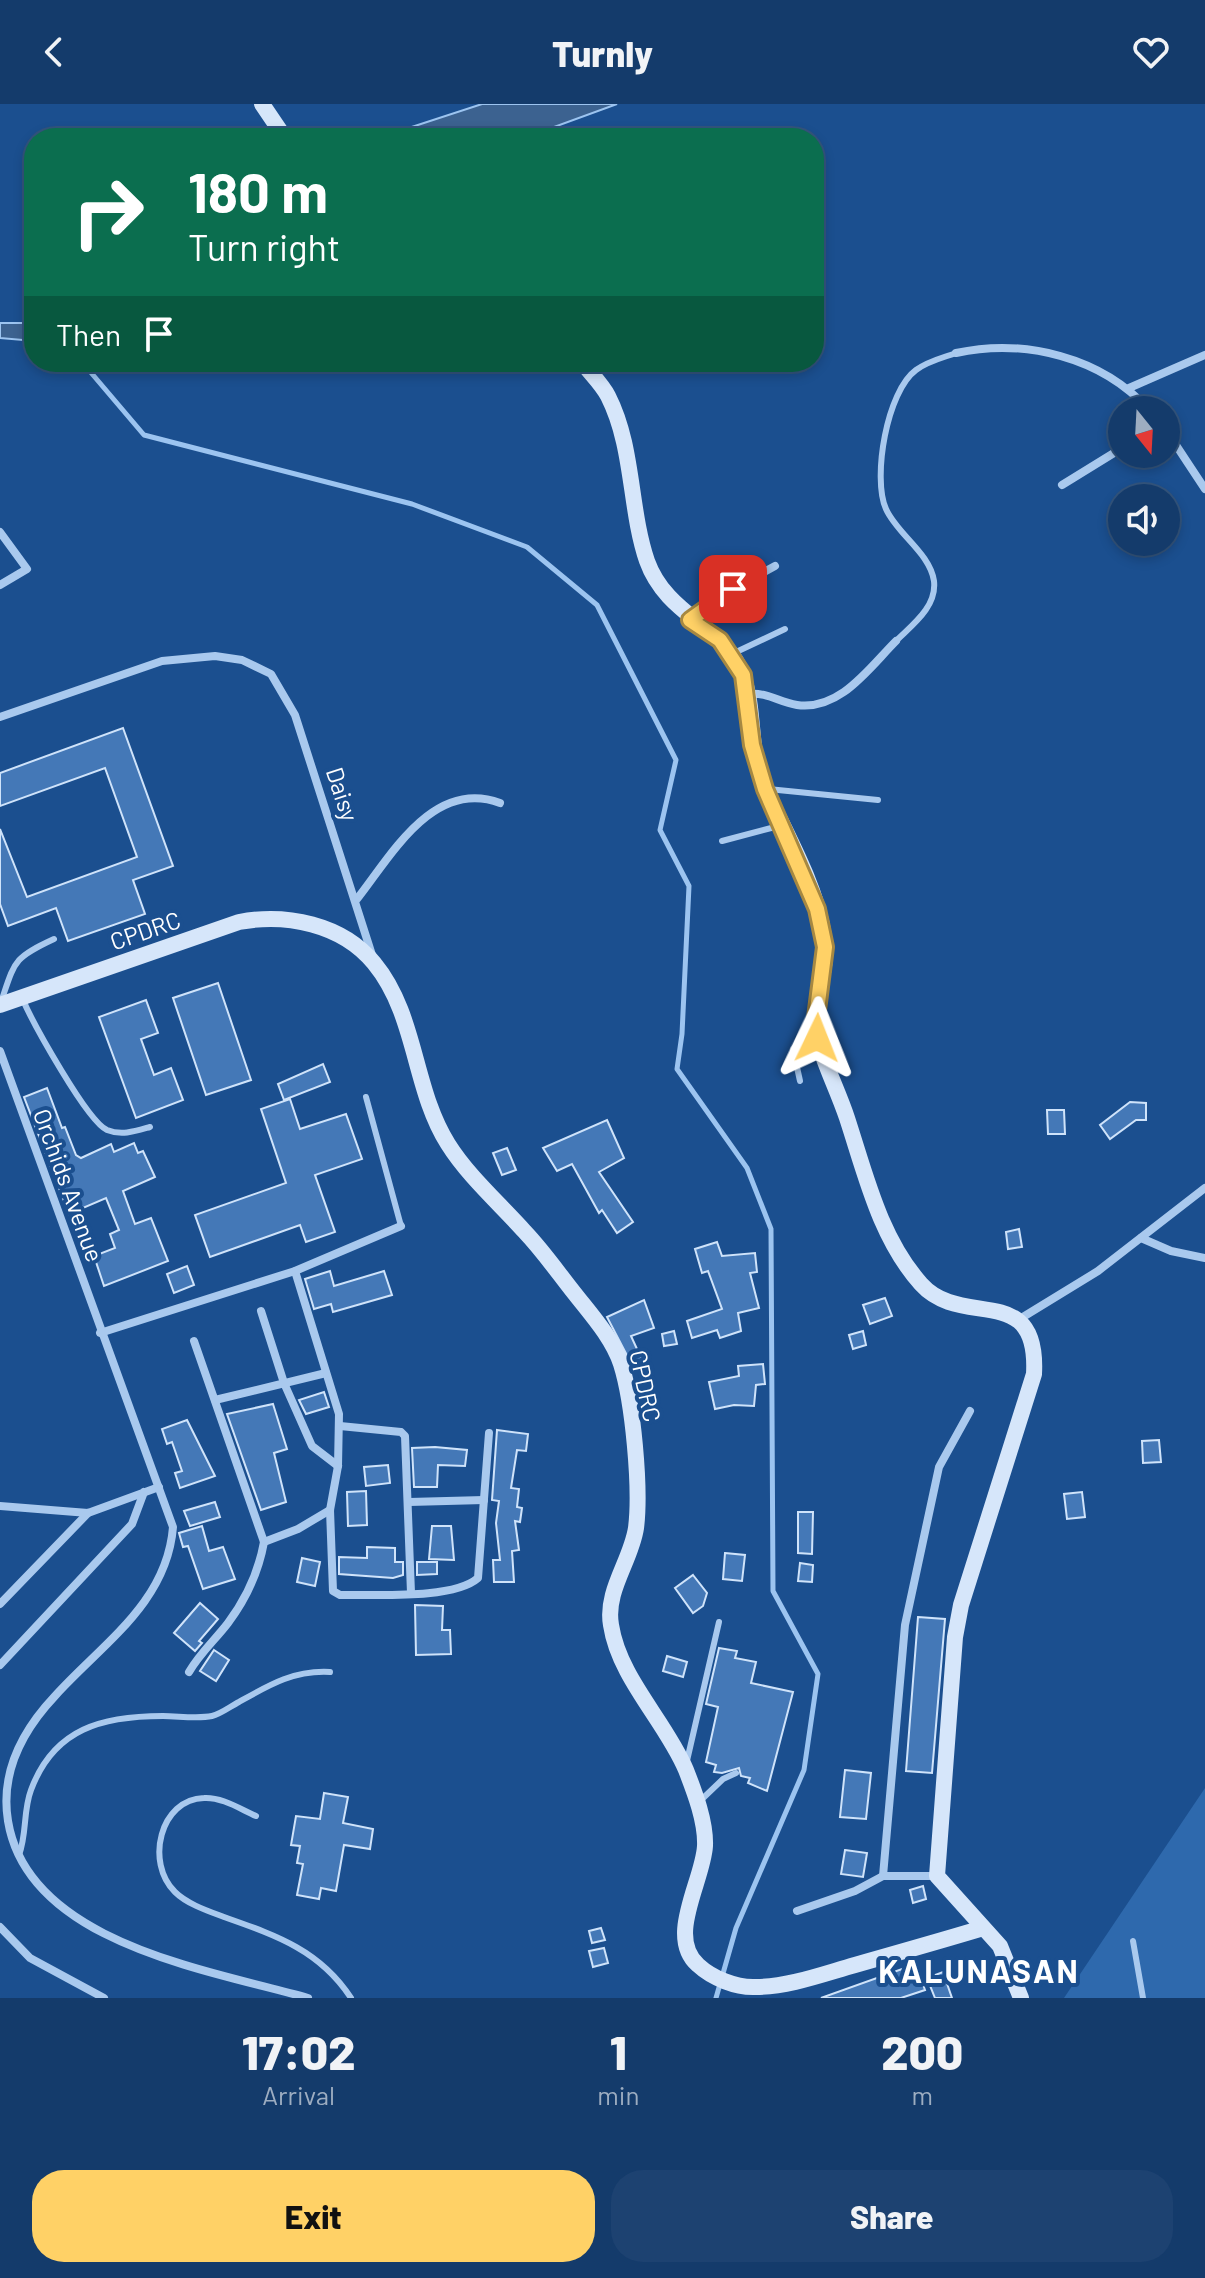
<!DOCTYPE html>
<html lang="en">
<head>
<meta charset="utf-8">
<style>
  :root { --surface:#143b6b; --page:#1d4271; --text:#f1f3f6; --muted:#9dadc1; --line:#33557e; --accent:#ffd166 }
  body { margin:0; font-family:Barlow,sans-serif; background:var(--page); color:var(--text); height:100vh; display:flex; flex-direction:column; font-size:30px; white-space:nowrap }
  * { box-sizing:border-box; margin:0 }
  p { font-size:26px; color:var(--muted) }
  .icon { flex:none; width:44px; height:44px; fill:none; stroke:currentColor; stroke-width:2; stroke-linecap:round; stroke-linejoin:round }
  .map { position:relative; height:1894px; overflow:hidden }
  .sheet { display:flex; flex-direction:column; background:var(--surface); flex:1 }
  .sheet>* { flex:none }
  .guide { position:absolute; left:24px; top:24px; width:800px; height:244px; border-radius:32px; box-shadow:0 4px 12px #0003,0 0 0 2px var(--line); background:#0b6e4f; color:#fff; overflow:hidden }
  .needle { width:52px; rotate:162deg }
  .tools { position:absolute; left:1108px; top:292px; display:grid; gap:16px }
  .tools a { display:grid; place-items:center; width:72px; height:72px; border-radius:50%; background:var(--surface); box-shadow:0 4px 12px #0003,0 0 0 2px var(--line); font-size:40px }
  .pin { position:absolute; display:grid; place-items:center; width:68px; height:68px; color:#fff; margin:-34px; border-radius:16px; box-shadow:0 4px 12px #0006 }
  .me { position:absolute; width:88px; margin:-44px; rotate:2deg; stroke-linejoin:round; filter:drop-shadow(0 0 6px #0008) }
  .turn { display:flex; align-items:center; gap:28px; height:168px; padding:0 32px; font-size:36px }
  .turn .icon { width:104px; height:104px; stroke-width:2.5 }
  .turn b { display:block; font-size:56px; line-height:68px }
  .then { display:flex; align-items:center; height:76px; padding:0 32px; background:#0003; gap:16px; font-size:30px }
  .eta { display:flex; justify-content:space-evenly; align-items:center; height:136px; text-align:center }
  .eta b { font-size:48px; font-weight:800; line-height:56px }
  .button { display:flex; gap:16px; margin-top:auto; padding:16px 32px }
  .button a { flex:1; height:92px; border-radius:32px; background:var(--accent); color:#111; font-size:32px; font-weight:800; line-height:92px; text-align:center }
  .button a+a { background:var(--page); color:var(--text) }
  header { display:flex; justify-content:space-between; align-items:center; height:104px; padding:0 32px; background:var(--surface); font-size:36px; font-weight:800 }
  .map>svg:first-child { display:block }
  .green { fill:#2e69ad }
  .water { fill:#3c6290; stroke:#9cc4f0; stroke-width:2 }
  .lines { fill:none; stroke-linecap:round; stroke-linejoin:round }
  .stream { stroke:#9cc4f0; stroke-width:5 }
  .building { fill:#4478b7; stroke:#cfe3fa; stroke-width:2 }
  .lane { stroke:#a9c9ee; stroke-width:6 }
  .street { stroke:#a9c9ee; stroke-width:8 }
  .secondary { stroke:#d6e6fa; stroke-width:16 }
  .route-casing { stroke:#a68842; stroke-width:20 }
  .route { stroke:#ffd166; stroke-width:14 }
  .labels { text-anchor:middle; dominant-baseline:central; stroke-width:8; stroke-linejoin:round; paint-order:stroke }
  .street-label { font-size:24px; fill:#fff; stroke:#1b4f8f }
  .district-label { font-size:32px; font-weight:bold; letter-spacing:2px; fill:#fff; stroke:#1b4f8f }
</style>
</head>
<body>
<header><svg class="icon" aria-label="back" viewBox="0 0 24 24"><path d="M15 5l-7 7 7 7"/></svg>Turnly<svg class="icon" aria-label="heart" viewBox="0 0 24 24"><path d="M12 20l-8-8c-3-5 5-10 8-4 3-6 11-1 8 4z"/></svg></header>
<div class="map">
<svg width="1205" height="1894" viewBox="0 0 1205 1894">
  <rect width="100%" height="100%" fill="#1b4f8f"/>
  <path class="green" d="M 1205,1684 L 1205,1894 L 1064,1894 Z"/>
  <g class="water">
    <path d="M 482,0 L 617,0 L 524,34 L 378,34 Z"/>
    <path d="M 0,219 L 34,219 L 34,237 L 0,234 Z"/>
  </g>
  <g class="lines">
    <path class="stream" d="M 82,258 L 144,331 L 412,400 L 527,443 L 597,501 L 676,656 L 660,726 L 689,782 L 682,930 L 677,965 L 747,1064 L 771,1125 L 773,1487 L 818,1570 L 804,1666 L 736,1824 L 716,1894"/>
  </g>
  <g class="building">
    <path d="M 123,624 L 173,762 L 133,776 L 145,810 L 68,837 L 56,804 L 8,822 L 0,800 L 0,725 L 27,793 L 137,753 L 105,664 L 0,702 L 0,669 Z"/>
    <path d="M 218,879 L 251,976 L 206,991 L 173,894 Z"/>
    <path d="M 146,896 L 158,929 L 141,935 L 154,971 L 171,964 L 183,996 L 136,1014 L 99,913 Z"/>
    <path d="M 323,960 L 330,978 L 284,996 L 278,980 Z"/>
    <path d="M 47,984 L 62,1024 L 65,1023 L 76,1051 L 81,1054 L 111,1040 L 114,1048 L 134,1039 L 138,1049 L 143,1047 L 155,1073 L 123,1087 L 135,1120 L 151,1114 L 168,1157 L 104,1182 L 94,1152 L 115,1144 L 110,1130 L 119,1126 L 106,1094 L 69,1110 L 24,993 Z"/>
    <path d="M 290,995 L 300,1025 L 346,1010 L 362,1055 L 315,1071 L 335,1128 L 306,1138 L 300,1121 L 210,1153 L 195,1111 L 286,1079 L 261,1005 Z"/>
    <path d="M 1130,998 L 1146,999 L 1146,1016 L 1136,1016 L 1110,1035 L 1100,1021 Z"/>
    <path d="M 1047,1006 L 1064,1006 L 1065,1030 L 1048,1030 Z"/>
    <path d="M 607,1016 L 624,1054 L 599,1068 L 633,1118 L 617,1129 L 602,1106 L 599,1109 L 572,1060 L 557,1067 L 543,1044 Z"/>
    <path d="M 507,1044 L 516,1066 L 502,1071 L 493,1049 Z"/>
    <path d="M 1019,1125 L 1022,1143 L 1008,1145 L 1006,1128 Z"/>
    <path d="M 717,1138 L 722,1152 L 755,1149 L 757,1168 L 750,1169 L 759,1204 L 738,1209 L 741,1227 L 720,1234 L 717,1226 L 692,1234 L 687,1217 L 722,1205 L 708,1167 L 702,1169 L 695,1145 Z"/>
    <path d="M 187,1162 L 194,1181 L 174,1189 L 167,1170 Z"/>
    <path d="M 330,1167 L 334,1182 L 384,1167 L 392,1191 L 333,1208 L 331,1200 L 314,1205 L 305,1175 Z"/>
    <path d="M 885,1194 L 892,1212 L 870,1220 L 863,1201 Z"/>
    <path d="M 644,1196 L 654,1224 L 631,1232 L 643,1258 L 633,1263 L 607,1213 Z"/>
    <path d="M 674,1227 L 677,1240 L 664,1242 L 662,1230 Z"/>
    <path d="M 863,1227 L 866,1241 L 853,1245 L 849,1231 Z"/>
    <path d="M 763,1260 L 765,1280 L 756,1281 L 754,1302 L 734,1301 L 715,1305 L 709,1278 L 739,1272 L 738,1262 Z"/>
    <path d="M 324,1288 L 329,1303 L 306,1310 L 299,1296 Z"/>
    <path d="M 273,1300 L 287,1345 L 274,1349 L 286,1398 L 261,1406 L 227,1310 Z"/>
    <path d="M 187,1316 L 215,1372 L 180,1384 L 175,1369 L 182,1367 L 172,1338 L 167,1340 L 162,1325 Z"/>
    <path d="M 497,1326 L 528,1330 L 526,1347 L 517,1346 L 511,1384 L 519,1385 L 517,1403 L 522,1404 L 520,1418 L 515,1417 L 519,1446 L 512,1447 L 514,1478 L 494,1478 L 493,1456 L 500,1456 L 496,1419 L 499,1397 L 492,1396 Z"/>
    <path d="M 1159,1336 L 1161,1358 L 1143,1359 L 1142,1337 Z"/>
    <path d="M 435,1343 L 467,1346 L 465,1362 L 438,1361 L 437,1383 L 414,1383 L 412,1344 Z"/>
    <path d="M 388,1361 L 390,1379 L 366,1382 L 364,1363 Z"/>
    <path d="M 366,1387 L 367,1421 L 348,1422 L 347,1388 Z"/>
    <path d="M 1082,1388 L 1085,1413 L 1067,1415 L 1064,1390 Z"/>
    <path d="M 215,1398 L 220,1413 L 190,1422 L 184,1407 Z"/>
    <path d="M 798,1408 L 813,1408 L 812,1450 L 798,1449 Z"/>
    <path d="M 202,1422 L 209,1447 L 223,1443 L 235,1475 L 203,1485 L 188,1442 L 183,1443 L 179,1429 Z"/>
    <path d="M 432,1422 L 451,1422 L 454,1456 L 429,1455 Z"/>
    <path d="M 367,1443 L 395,1444 L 395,1458 L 403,1458 L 403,1471 L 393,1474 L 339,1470 L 339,1453 L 367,1454 Z"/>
    <path d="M 725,1449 L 745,1451 L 742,1477 L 723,1475 Z"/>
    <path d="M 302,1454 L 320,1458 L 315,1482 L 297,1478 Z"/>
    <path d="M 417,1458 L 437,1458 L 437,1470 L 417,1471 Z"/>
    <path d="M 800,1459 L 813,1461 L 812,1478 L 798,1477 Z"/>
    <path d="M 693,1471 L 707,1489 L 703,1502 L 693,1509 L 675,1484 Z"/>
    <path d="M 200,1499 L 218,1515 L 199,1537 L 202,1539 L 195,1547 L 174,1529 Z"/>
    <path d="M 415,1501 L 443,1502 L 442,1526 L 450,1526 L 451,1550 L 416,1551 Z"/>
    <path d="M 918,1513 L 945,1515 L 932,1669 L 906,1667 Z"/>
    <path d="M 719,1544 L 737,1547 L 735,1554 L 756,1558 L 751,1579 L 793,1588 L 767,1687 L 748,1679 L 750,1674 L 741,1672 L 739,1664 L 722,1669 L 714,1668 L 716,1661 L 706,1658 L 718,1603 L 706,1600 Z"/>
    <path d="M 214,1546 L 229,1556 L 216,1577 L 200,1567 Z"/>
    <path d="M 667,1552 L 687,1558 L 683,1573 L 663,1567 Z"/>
    <path d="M 845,1666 L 871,1669 L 866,1715 L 840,1713 Z"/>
    <path d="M 324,1689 L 348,1693 L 343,1719 L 373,1725 L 370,1745 L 344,1741 L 336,1787 L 321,1784 L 319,1795 L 297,1791 L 303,1760 L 297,1759 L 300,1742 L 291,1741 L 296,1712 L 320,1715 Z"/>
    <path d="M 845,1746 L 867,1749 L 863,1773 L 841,1770 Z"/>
    <path d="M 923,1782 L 926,1795 L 913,1799 L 910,1786 Z"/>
    <path d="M 601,1824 L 605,1836 L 592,1839 L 589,1827 Z"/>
    <path d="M 604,1844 L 608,1859 L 593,1863 L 589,1847 Z"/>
    <path d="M 916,1860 L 925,1886 L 901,1894 L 821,1894 Z"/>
    <path d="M 943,1868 L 952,1894 L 935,1894 L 927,1874 Z"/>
  </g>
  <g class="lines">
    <g class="lane">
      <path d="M 896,537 C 912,521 937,503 934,477 C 930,449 897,430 886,405 C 872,374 887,287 916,266 C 928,257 942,254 956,249"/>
      <path d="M 734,549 L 785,525"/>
      <path d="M 768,685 L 878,696"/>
      <path d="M 722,737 L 779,722"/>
      <path d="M 23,896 C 33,919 87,1017 107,1026 C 122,1032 136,1027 150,1023"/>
      <path d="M 1,898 C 15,857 13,854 54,835"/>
      <path d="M 800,977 L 793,945 L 812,925"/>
      <path d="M 366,993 L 401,1122"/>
      <path d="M 686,1661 L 719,1518"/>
      <path d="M 700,1697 L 723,1675 L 736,1669"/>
      <path d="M 256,1712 C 240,1705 222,1693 204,1694 C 160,1695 145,1759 175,1788 C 187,1800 208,1807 224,1813 C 275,1831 320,1846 351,1894"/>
      <path d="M 19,1751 C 27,1730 23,1707 31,1686 C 54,1624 103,1612 163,1612 C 178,1612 198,1615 212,1612 C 221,1610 231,1602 239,1598 C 269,1581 294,1566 330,1568"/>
      <path d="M 1133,1837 L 1143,1894"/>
    </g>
    <g class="street">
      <path d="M 956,249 C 1024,234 1102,253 1149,306"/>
      <path d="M 1129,284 L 1205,251"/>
      <path d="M 1166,326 L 1205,385"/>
      <path d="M 1062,381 L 1122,344"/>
      <path d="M 0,428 L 27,465 L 0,481"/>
      <path d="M 691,515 L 733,485 L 775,462"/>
      <path d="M 748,590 C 768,588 778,598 797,601 C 840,607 869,564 896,537"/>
      <path d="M 0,613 L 162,557 L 215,552 L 242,556 L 271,570 L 295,611 L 373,854"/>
      <path d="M 357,795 C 391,752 433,674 500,699"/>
      <path d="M 0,947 L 173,1423 C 167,1499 102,1540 55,1592 C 22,1627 0,1668 8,1717 C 28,1839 209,1866 308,1894"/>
      <path d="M 1141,1134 L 1171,1147 L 1205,1154"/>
      <path d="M 295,1167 L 339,1310 L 338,1362 L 330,1406 L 333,1487 L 340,1491 C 374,1490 453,1496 478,1474 L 489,1329"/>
      <path d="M 261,1207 L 284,1279 L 312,1342 L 338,1362"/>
      <path d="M 1018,1216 L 1098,1167 L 1205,1084"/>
      <path d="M 100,1229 L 295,1167 L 401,1122"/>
      <path d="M 215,1296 L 326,1269"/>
      <path d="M 340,1322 L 401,1328 L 405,1332 L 411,1489"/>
      <path d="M 409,1398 L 484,1396"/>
      <path d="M 0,1402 L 88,1409 L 159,1383"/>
      <path d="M 264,1438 L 298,1425 L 330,1406"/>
      <path d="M 0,1500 L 88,1409"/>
      <path d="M 0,1561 L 132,1420 L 144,1388"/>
      <path d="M 189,1568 C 200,1549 215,1536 228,1519 C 246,1495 259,1466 264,1438 L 194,1237"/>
      <path d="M 883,1772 L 905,1521 L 939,1363 L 970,1307"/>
      <path d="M 797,1807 L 855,1787 L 883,1772 L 937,1772"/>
      <path d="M 0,1823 L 30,1854 L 104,1894"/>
    </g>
    <g class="secondary">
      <path d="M 262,0 L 285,34"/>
      <path d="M 582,258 C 590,269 602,280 608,292 C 634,343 629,404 647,457 C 667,513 726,522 743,572 C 756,608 748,649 765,685 C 787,731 816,781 824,832 C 830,866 811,900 817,934 C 825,962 838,987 847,1014 C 866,1072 880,1134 921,1180 C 962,1226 1039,1176 1034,1270 L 961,1501 L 955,1533 L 937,1772 L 1000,1842 L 1021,1894"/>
      <path d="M 0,901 L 239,818 C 286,809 342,820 374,859 C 417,911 413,985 448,1040 C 468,1072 500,1100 525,1128 C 545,1149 561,1173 579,1195 C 595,1215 613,1236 621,1260 C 633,1298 641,1384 636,1424 C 631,1457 605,1487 611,1521 C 619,1574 666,1618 686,1666 C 695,1689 706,1718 705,1742 C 703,1777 666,1833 698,1861 C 712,1874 736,1884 756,1883 C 788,1883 823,1870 855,1861 C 897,1849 940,1837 983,1824"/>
    </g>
  </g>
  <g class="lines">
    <defs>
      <path id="route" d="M 733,485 L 690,516 L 720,536 L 743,571 L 752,641 L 765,685 L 817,805 L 825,843 L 815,922 L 817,934"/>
    </defs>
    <use href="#route" class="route-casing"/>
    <use href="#route" class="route"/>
  </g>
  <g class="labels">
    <g class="street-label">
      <text transform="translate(343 690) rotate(72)">Daisy</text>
      <text transform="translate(145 826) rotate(-19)">CPDRC</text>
      <text transform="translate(69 1081) rotate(70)">Orchids Avenue</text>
      <text transform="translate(646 1282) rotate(78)">CPDRC</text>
    </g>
    <g class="district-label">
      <text x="979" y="1866">KALUNASAN</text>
    </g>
  </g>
</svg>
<div class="tools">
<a><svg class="needle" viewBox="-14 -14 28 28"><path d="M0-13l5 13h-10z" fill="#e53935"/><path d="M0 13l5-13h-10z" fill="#9dadc1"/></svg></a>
<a><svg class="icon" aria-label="sound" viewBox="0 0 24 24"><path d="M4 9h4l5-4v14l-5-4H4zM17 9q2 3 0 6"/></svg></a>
</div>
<div class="pin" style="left:733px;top:485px;background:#d93025"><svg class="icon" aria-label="arrive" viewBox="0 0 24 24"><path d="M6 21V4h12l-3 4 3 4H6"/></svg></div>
<svg class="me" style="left:817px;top:934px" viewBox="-20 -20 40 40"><path d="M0-17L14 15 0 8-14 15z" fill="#ffd166" stroke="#fff" stroke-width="4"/></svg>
<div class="guide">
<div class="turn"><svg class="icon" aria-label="right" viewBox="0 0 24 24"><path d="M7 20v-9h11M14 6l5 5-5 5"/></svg><div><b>180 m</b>Turn right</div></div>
<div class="then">Then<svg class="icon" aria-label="arrive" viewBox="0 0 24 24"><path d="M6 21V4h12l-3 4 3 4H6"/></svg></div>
</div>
</div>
<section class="sheet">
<div class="eta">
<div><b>17:02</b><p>Arrival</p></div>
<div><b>1</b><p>min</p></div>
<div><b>200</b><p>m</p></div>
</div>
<div class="button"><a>Exit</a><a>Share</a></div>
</section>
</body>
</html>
